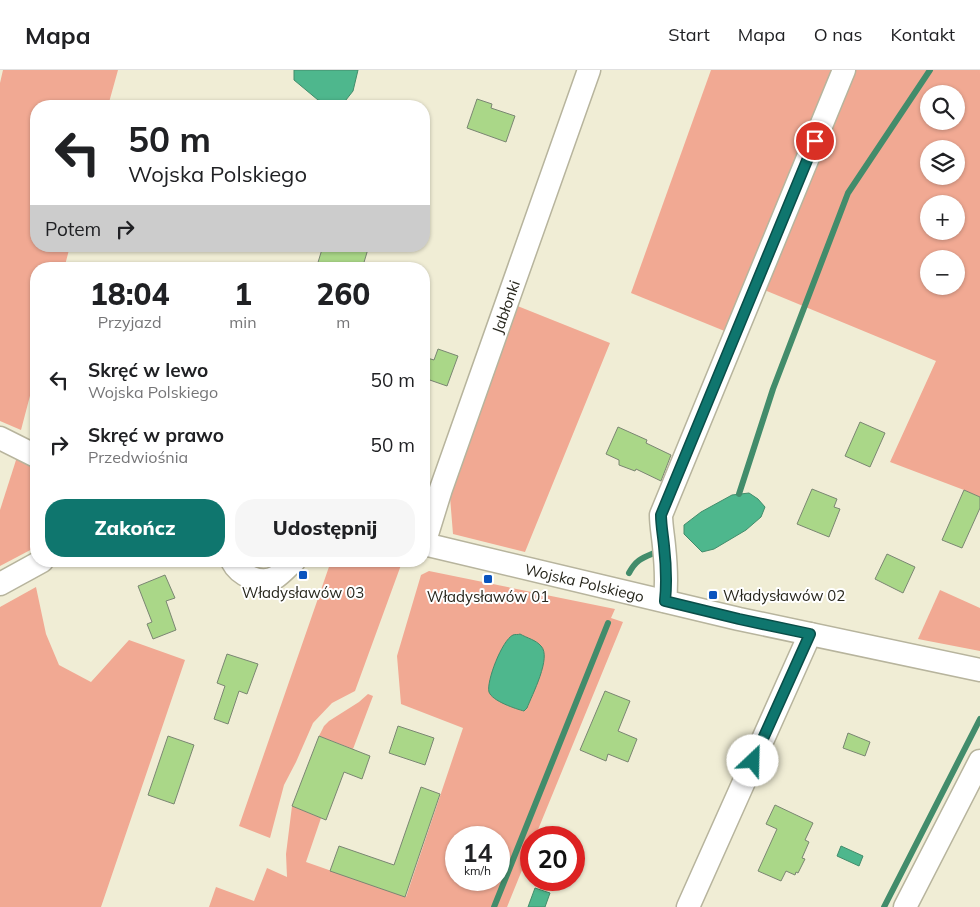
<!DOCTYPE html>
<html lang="pl">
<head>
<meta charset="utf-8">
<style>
  :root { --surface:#fff; --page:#f6f6f6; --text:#202124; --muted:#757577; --line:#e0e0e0; --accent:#0f766e }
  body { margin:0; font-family:Mulish,sans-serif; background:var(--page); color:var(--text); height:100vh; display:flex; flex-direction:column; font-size:19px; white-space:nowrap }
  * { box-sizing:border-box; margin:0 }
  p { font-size:16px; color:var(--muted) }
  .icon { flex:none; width:28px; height:28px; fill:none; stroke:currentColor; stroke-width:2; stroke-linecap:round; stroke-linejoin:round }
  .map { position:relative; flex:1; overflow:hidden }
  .details { position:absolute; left:30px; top:192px; width:400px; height:305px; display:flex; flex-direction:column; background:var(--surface); border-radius:20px; box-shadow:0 1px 4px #0004 }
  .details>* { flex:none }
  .hud { position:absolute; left:30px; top:30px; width:400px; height:152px; border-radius:20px; box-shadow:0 1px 4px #0004; background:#fff; color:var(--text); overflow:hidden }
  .fabs { position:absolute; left:920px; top:15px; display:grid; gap:10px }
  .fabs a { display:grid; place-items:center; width:45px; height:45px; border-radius:50%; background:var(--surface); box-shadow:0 1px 4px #0004; font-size:25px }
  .speed { position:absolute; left:445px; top:756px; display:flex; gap:10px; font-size:25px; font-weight:700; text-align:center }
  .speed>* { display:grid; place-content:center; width:65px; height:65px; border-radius:50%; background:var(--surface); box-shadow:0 1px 4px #0004; line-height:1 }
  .speed small { font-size:12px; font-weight:400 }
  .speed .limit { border:8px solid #d22; background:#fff; color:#111 }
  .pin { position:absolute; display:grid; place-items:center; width:42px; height:42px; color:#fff; margin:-21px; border:2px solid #fff; border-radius:50%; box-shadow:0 1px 5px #0007 }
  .me { position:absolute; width:55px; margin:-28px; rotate:24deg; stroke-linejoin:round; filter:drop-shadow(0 0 4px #0008) }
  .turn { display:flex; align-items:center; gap:18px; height:105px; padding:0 15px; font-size:22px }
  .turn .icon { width:65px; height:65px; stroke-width:2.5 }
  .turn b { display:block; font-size:35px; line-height:42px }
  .then { display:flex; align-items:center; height:48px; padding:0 15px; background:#0003; gap:10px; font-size:19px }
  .eta { display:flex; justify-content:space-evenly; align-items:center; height:85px; text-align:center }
  .eta b { font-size:30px; font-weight:800; line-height:35px }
  .button { display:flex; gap:10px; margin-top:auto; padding:10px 15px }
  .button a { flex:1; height:58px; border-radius:20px; background:var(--accent); color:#fff; font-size:20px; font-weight:800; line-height:58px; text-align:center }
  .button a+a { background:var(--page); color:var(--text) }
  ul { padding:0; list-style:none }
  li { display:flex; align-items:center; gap:15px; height:65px; padding:0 15px }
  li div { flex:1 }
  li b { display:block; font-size:19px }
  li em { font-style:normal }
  header { display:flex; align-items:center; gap:30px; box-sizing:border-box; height:70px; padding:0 25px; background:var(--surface); border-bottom:1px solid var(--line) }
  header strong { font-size:24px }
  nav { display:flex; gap:28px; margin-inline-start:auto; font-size:18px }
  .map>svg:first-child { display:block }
  .green { fill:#f1a993; fill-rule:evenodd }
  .water { fill:#4eb78d; stroke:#428c6b }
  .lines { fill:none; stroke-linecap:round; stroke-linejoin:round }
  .stream { stroke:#428c6b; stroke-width:6 }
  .building { fill:#aad788; stroke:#7a8672 }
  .minor-casing { stroke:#b7b49d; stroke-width:25 }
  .minor { stroke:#fff; stroke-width:22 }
  .route-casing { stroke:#0a4d48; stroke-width:12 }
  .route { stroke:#0f766e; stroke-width:9 }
  .poi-dot { fill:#0a54be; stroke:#fff; stroke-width:2 }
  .labels { text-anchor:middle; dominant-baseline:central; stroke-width:4; stroke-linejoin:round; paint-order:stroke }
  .street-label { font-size:15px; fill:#27261c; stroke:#fff }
  .poi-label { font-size:15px; fill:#27261c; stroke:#fff }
</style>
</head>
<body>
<header>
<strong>Mapa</strong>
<nav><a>Start</a><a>Mapa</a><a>O nas</a><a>Kontakt</a></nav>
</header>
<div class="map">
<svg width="980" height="837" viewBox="0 0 980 837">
  <rect width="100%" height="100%" fill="#f0edd5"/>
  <g class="green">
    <path d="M 3,0 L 118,0 L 108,36 L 36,36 L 36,176 L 70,176 L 64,199 L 36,199 L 36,303 L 21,360 L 0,351 L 0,13 Z"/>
    <path d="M 711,0 L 836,0 L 727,262 L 631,223 Z"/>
    <path d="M 852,0 L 980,0 L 980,427 L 964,420 L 890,392 L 936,291 L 762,219 ZM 929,24 L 956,24 L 956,51 L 929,51 ZM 929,79 L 956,79 L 956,106 L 929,106 ZM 929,134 L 956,134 L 956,161 L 929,161 ZM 929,189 L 956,189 L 956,216 L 929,216 Z"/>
    <path d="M 515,235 L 610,273 L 525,482 L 453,464 L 450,427 L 448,426 Z"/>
    <path d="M 17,387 L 36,400 L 36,477 L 0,496 L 0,440 Z"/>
    <path d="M 331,491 L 385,491 L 401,495 L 355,621 L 332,633 L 313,653 L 296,692 L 284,715 L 270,768 L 239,756 Z"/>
    <path d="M 429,501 L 615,539 L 611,548 L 623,552 L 535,767 L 531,768 L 531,778 L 507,837 L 209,837 L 216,817 L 254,831 L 267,798 L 287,807 L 286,784 L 292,736 L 321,748 L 306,792 L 406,827 L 463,658 L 401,634 L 397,586 L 421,505 ZM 456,768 L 499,768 L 499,810 L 456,810 Z"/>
    <path d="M 36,517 L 46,564 L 59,595 L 91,612 L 129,570 L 185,590 L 101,837 L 0,837 L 0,537 Z"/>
    <path d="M 940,520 L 980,538 L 980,581 L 918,569 Z"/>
    <path d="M 368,624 L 373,626 L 353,679 L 319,666 L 324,656 L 329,651 L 359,632 Z"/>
  </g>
  <g class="water">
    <path d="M 294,0 L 358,0 L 353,21 L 342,35 L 318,30 L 294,10 Z"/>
    <path d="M 749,423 L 758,429 L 765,437 L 761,447 L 746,460 L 714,479 L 702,482 L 684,464 L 684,455 L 701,442 L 732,425 Z"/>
    <path d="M 520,564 C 527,568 536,570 541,576 C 552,587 532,625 527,638 L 524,641 C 516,639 492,631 489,622 C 486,612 502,570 513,565 C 515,564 518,565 520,564 Z"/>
    <path d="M 841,776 L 863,786 L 859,796 L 837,786 Z"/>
    <path d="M 535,818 L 550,823 L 545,837 L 528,837 Z"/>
  </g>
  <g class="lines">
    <g class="stream">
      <path d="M 739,424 L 773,319 L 848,123 L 930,0"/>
      <path d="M 629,503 C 636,490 642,488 654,483"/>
      <path d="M 494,837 L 608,553"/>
      <path d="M 884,837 L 980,649"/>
    </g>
  </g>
  <g class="building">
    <path d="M 477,29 L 492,34 L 491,38 L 515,46 L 506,72 L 467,58 Z"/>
    <path d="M 323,176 L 339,181 L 340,176 L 358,176 L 368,179 L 362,199 L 316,199 Z"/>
    <path d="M 438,279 L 458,286 L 447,316 L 424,308 L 424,287 L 434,290 Z"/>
    <path d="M 860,352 L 885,363 L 870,397 L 845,386 Z"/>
    <path d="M 618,357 L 647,370 L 646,373 L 671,385 L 661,411 L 636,399 L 635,401 L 619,395 L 619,390 L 606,384 Z"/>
    <path d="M 812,419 L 837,429 L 834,437 L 840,439 L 829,467 L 797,454 Z"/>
    <path d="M 964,420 L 980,427 L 980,438 L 962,478 L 942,470 Z"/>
    <path d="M 887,484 L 915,497 L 903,523 L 875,509 Z"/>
    <path d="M 165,505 L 175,528 L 166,531 L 176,560 L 153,569 L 147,554 L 152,552 L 138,516 Z"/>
    <path d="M 227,584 L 258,594 L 247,624 L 239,621 L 228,654 L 214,649 L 225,616 L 217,613 Z"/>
    <path d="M 605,621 L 630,631 L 618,661 L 637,669 L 628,692 L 608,684 L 606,691 L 580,680 Z"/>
    <path d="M 398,656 L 434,668 L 425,695 L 389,683 Z"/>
    <path d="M 848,663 L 870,672 L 865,686 L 843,678 Z"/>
    <path d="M 168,666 L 194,675 L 174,734 L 148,725 Z"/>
    <path d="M 319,666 L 370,686 L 362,709 L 344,702 L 326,750 L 292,736 Z"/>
    <path d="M 421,717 L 440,724 L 405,827 L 330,801 L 339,776 L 394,795 Z"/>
    <path d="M 775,735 L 813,753 L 805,770 L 809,772 L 802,788 L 805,789 L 798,803 L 796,802 L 795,805 L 786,801 L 781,811 L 758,801 L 777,759 L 766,754 Z"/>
  </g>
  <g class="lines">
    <defs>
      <g id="minor">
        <path d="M 0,368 L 36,386"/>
        <path id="s1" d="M 424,474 L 739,549 L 980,600"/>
        <path id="s2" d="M 424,474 L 441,419 L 589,0"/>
        <path d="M 232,491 C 239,505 261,516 276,507 C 282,503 288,496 294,491"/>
        <path d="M 0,514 L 42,491"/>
        <path d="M 665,531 C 667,512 666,495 664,476 C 663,465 661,455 661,445 L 844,0"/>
        <path d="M 688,837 L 810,564"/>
        <path d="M 905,837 L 980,691"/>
      </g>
    </defs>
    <use href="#minor" class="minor-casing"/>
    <use href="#minor" class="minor"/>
  </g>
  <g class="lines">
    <defs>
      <path id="route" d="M 753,691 L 810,564 L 739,549 L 665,531 C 667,512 666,494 664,476 C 663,465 661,455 661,445 L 815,71"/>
    </defs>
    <use href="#route" class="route-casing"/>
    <use href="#route" class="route"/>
  </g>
  <g class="poi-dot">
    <rect x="298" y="500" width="10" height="10" rx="2.5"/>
    <rect x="483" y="504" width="10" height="10" rx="2.5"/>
    <rect x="708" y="520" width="10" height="10" rx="2.5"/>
  </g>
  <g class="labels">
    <g class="street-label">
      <text stroke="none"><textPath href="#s2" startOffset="251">Jabłonki</textPath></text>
      <text stroke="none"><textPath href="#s1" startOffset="165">Wojska Polskiego</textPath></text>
    </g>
    <g class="poi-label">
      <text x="303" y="522">Władysławów 03</text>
      <text x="723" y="525" text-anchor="start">Władysławów 02</text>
      <text x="488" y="526">Władysławów 01</text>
    </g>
  </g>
</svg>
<div class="fabs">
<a><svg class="icon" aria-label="search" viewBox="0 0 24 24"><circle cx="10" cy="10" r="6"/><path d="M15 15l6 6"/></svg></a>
<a><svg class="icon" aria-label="layers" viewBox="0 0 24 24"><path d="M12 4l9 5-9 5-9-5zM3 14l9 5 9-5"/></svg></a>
<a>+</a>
<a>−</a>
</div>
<div class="speed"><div>14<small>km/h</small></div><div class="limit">20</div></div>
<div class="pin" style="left:815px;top:71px;background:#d93025"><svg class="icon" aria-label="arrive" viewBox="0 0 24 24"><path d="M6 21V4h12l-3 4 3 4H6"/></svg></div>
<svg class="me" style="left:753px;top:691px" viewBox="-20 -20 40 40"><circle r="19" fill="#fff"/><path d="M0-13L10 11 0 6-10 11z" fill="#0f766e"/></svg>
<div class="hud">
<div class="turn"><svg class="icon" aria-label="left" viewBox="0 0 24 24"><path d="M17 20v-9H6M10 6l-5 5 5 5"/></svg><div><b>50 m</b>Wojska Polskiego</div></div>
<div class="then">Potem<svg class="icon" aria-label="right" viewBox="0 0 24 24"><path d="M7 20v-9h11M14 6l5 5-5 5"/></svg></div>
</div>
<section class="details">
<div class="eta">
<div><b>18:04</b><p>Przyjazd</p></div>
<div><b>1</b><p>min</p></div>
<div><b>260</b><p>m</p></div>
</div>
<ul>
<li><svg class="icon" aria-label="left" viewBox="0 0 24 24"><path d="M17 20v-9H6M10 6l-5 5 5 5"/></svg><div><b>Skręć w lewo</b><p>Wojska Polskiego</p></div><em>50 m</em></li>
<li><svg class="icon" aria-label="right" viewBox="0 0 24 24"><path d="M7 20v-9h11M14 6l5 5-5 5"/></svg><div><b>Skręć w prawo</b><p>Przedwiośnia</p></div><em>50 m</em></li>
</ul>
<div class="button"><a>Zakończ</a><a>Udostępnij</a></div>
</section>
</div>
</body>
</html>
